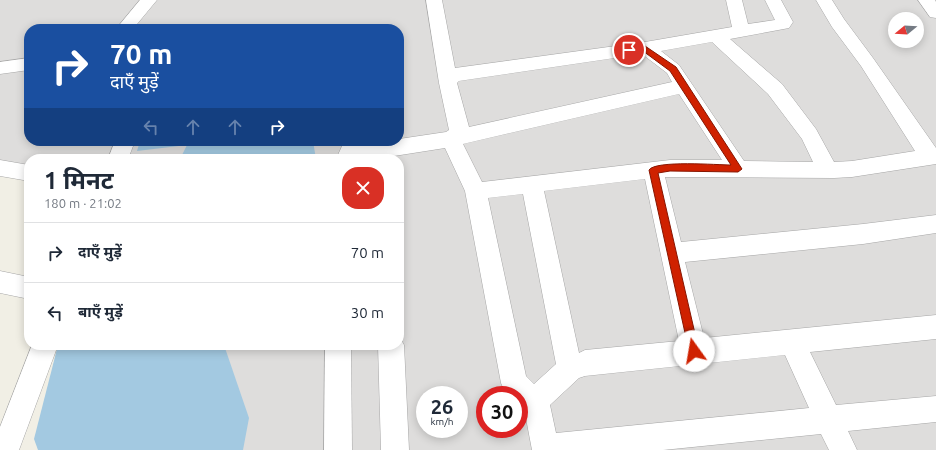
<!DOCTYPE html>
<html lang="hi">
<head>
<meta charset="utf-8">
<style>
  :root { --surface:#fff; --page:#f6f6f7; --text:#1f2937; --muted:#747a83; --line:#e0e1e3 }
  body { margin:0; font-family:Ubuntu,"Noto Sans Devanagari",sans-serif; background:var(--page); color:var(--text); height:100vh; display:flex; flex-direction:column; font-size:15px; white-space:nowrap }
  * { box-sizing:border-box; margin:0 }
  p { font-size:13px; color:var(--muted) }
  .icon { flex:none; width:22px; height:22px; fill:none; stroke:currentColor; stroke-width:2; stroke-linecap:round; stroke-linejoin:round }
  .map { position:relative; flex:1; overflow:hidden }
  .drawer { position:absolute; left:24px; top:154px; width:380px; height:196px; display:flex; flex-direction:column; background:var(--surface); border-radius:16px; box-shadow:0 2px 10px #0003 }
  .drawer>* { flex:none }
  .guide { position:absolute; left:24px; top:24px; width:380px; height:122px; border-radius:16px; box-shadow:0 2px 10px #0003; background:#1a4fa0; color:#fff; overflow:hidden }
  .needle { width:26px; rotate:252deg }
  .buttons { position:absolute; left:888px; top:12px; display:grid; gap:8px }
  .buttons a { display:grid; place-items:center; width:36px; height:36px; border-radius:50%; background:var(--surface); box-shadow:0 2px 10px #0003; font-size:20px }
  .speed { position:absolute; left:416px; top:386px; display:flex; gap:8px; font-size:20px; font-weight:700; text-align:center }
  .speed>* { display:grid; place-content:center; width:52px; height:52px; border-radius:50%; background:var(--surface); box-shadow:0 2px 10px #0003; line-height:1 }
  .speed small { font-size:10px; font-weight:400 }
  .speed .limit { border:6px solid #d22; background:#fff; color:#111 }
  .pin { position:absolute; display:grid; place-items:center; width:34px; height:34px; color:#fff; margin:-17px; border:2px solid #fff; border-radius:50%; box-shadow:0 1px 4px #0007 }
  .me { position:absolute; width:44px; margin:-22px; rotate:347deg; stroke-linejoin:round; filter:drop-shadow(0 0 3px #0008) }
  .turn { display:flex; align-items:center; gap:14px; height:84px; padding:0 20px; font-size:18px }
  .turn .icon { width:52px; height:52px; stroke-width:2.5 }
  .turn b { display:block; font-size:28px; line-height:34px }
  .lanes { display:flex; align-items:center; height:38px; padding:0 20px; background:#0003; justify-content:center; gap:20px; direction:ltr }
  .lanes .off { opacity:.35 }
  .round { display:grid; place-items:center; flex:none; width:42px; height:42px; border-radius:16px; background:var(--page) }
  .headline { display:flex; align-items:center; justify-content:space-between; height:68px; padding:0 20px }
  h1 { font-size:24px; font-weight:700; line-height:30px }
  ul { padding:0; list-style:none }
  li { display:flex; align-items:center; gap:12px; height:60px; padding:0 20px; border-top:1px solid var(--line) }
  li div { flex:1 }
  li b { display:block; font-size:15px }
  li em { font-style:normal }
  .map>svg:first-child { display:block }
  .residential { fill:#dedddc; fill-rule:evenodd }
  .water { fill:#a3c9e1 }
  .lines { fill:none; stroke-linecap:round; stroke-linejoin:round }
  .minor-casing { stroke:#a6a6a6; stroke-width:1 }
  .minor { fill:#fff; fill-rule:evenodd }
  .route { fill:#cf2100; stroke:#871500 }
</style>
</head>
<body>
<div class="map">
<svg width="936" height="450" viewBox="0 0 936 450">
  <rect width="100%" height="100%" fill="#f1efe5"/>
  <path class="residential" d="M 0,0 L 936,0 L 936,450 L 119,450 L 95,345 L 399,345 L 399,159 L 29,159 L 29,181 L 0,173 ZM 895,19 L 917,19 L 917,41 L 895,41 ZM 29,29 L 399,29 L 399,141 L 29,141 ZM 425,395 L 459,395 L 459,429 L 425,429 ZM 485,395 L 519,395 L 519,429 L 485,429 Z"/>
  <g class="water">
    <path d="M 140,141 L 313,141 L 316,159 L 180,159 L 187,145 L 137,151 Z"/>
    <path d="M 58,345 L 224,345 L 249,418 L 243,450 L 38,450 L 34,439 Z"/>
  </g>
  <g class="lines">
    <defs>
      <g id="minor">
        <path d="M 140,0 L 157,0 L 133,29 L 116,29 Z"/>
        <path d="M 426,0 L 442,0 L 455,68 L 645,42 L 732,27 L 726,0 L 742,0 L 748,24 L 775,20 L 765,0 L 781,0 L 793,22 L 789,28 L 730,39 L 782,84 L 816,129 L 834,162 L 852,161 L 915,151 L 861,66 L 832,27 L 816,0 L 832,0 L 844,19 L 873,58 L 936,148 L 936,164 L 852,177 L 834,178 L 665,177 L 681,242 L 863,224 L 936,215 L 936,233 L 863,244 L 685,262 L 704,338 L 936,315 L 936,339 L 810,352 L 836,405 L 936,396 L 936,422 L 848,431 L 857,450 L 829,450 L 821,434 L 663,450 L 532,450 L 524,408 L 519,404 L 519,395 L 508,395 L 505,392 L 501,383 L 465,191 L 445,148 L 394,156 L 394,159 L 374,159 L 374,157 L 359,154 L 356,159 L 336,159 L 343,144 L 349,141 L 372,141 L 382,143 L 399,141 L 399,139 L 446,132 L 449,130 L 439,83 ZM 712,42 L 768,94 L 802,139 L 813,162 L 744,161 L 679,65 L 661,51 ZM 642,54 L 667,73 L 672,82 L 469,127 L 457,83 L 459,81 ZM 679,94 L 722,160 L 670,160 L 482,182 L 463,144 ZM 645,179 L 679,341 L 585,350 L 579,353 L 544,191 ZM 523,194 L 556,364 L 534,384 L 526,376 L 488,198 ZM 785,355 L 809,408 L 556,433 L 550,405 L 579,378 L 585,376 Z"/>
        <path d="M 918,0 L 935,0 L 936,2 L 936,18 L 930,17 Z"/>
        <path d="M 29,58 L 29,70 L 0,74 L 0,62 Z"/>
        <path d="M 115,141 L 135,141 L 128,159 L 108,159 Z"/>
        <path d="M 0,160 L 29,165 L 29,181 L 0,176 Z"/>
        <path d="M 0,271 L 29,277 L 29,299 L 0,293 Z"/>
        <path d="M 399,336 L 404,345 L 409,450 L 381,450 L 378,345 L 399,345 Z"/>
        <path d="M 32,345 L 58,345 L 19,450 L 0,450 L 0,427 Z"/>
        <path d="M 325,345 L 351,345 L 352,450 L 324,450 Z"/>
      </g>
    </defs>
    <use href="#minor" class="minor-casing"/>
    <use href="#minor" class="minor"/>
  </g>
  <path class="route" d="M 645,46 L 676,67 L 742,169 L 738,172 L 670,171 L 658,173 L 699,351 L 698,355 L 694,356 L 690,355 L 689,351 L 649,170 C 655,160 718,165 731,165 L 670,71 L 643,51 L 629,53 L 625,50 L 629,48 Z"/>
</svg>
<div class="buttons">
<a><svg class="needle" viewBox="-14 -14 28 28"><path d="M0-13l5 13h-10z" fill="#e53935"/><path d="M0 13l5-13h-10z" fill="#747a83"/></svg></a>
</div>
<div class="speed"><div>26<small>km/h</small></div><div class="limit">30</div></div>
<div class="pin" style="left:629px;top:50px;background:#d93025"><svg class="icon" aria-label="arrive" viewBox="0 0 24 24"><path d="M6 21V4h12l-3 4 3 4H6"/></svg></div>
<svg class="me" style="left:694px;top:351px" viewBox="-20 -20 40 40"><circle r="19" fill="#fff"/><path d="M0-13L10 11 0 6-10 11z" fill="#cf2100"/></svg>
<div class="guide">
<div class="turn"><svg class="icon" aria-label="right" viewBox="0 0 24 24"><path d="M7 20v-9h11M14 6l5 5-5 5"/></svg><div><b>70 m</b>दाएँ मुड़ें</div></div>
<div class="lanes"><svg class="icon off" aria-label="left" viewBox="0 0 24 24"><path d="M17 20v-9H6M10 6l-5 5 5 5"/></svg><svg class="icon off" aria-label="ahead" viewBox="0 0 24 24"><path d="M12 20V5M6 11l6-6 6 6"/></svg><svg class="icon off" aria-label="ahead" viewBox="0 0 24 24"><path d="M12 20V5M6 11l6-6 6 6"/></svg><svg class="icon" aria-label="right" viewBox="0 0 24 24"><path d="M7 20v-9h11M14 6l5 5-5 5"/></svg></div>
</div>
<section class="drawer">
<div class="headline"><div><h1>1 मिनट</h1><p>180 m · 21:02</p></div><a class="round" style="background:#d93025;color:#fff"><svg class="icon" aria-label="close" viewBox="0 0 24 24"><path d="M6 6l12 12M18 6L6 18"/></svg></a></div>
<ul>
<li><svg class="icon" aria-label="right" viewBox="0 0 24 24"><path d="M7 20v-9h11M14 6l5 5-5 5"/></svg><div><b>दाएँ मुड़ें</b></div><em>70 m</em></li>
<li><svg class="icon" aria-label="left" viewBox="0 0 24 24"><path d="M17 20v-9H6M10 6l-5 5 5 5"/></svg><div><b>बाएँ मुड़ें</b></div><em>30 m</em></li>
</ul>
</section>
</div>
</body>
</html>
